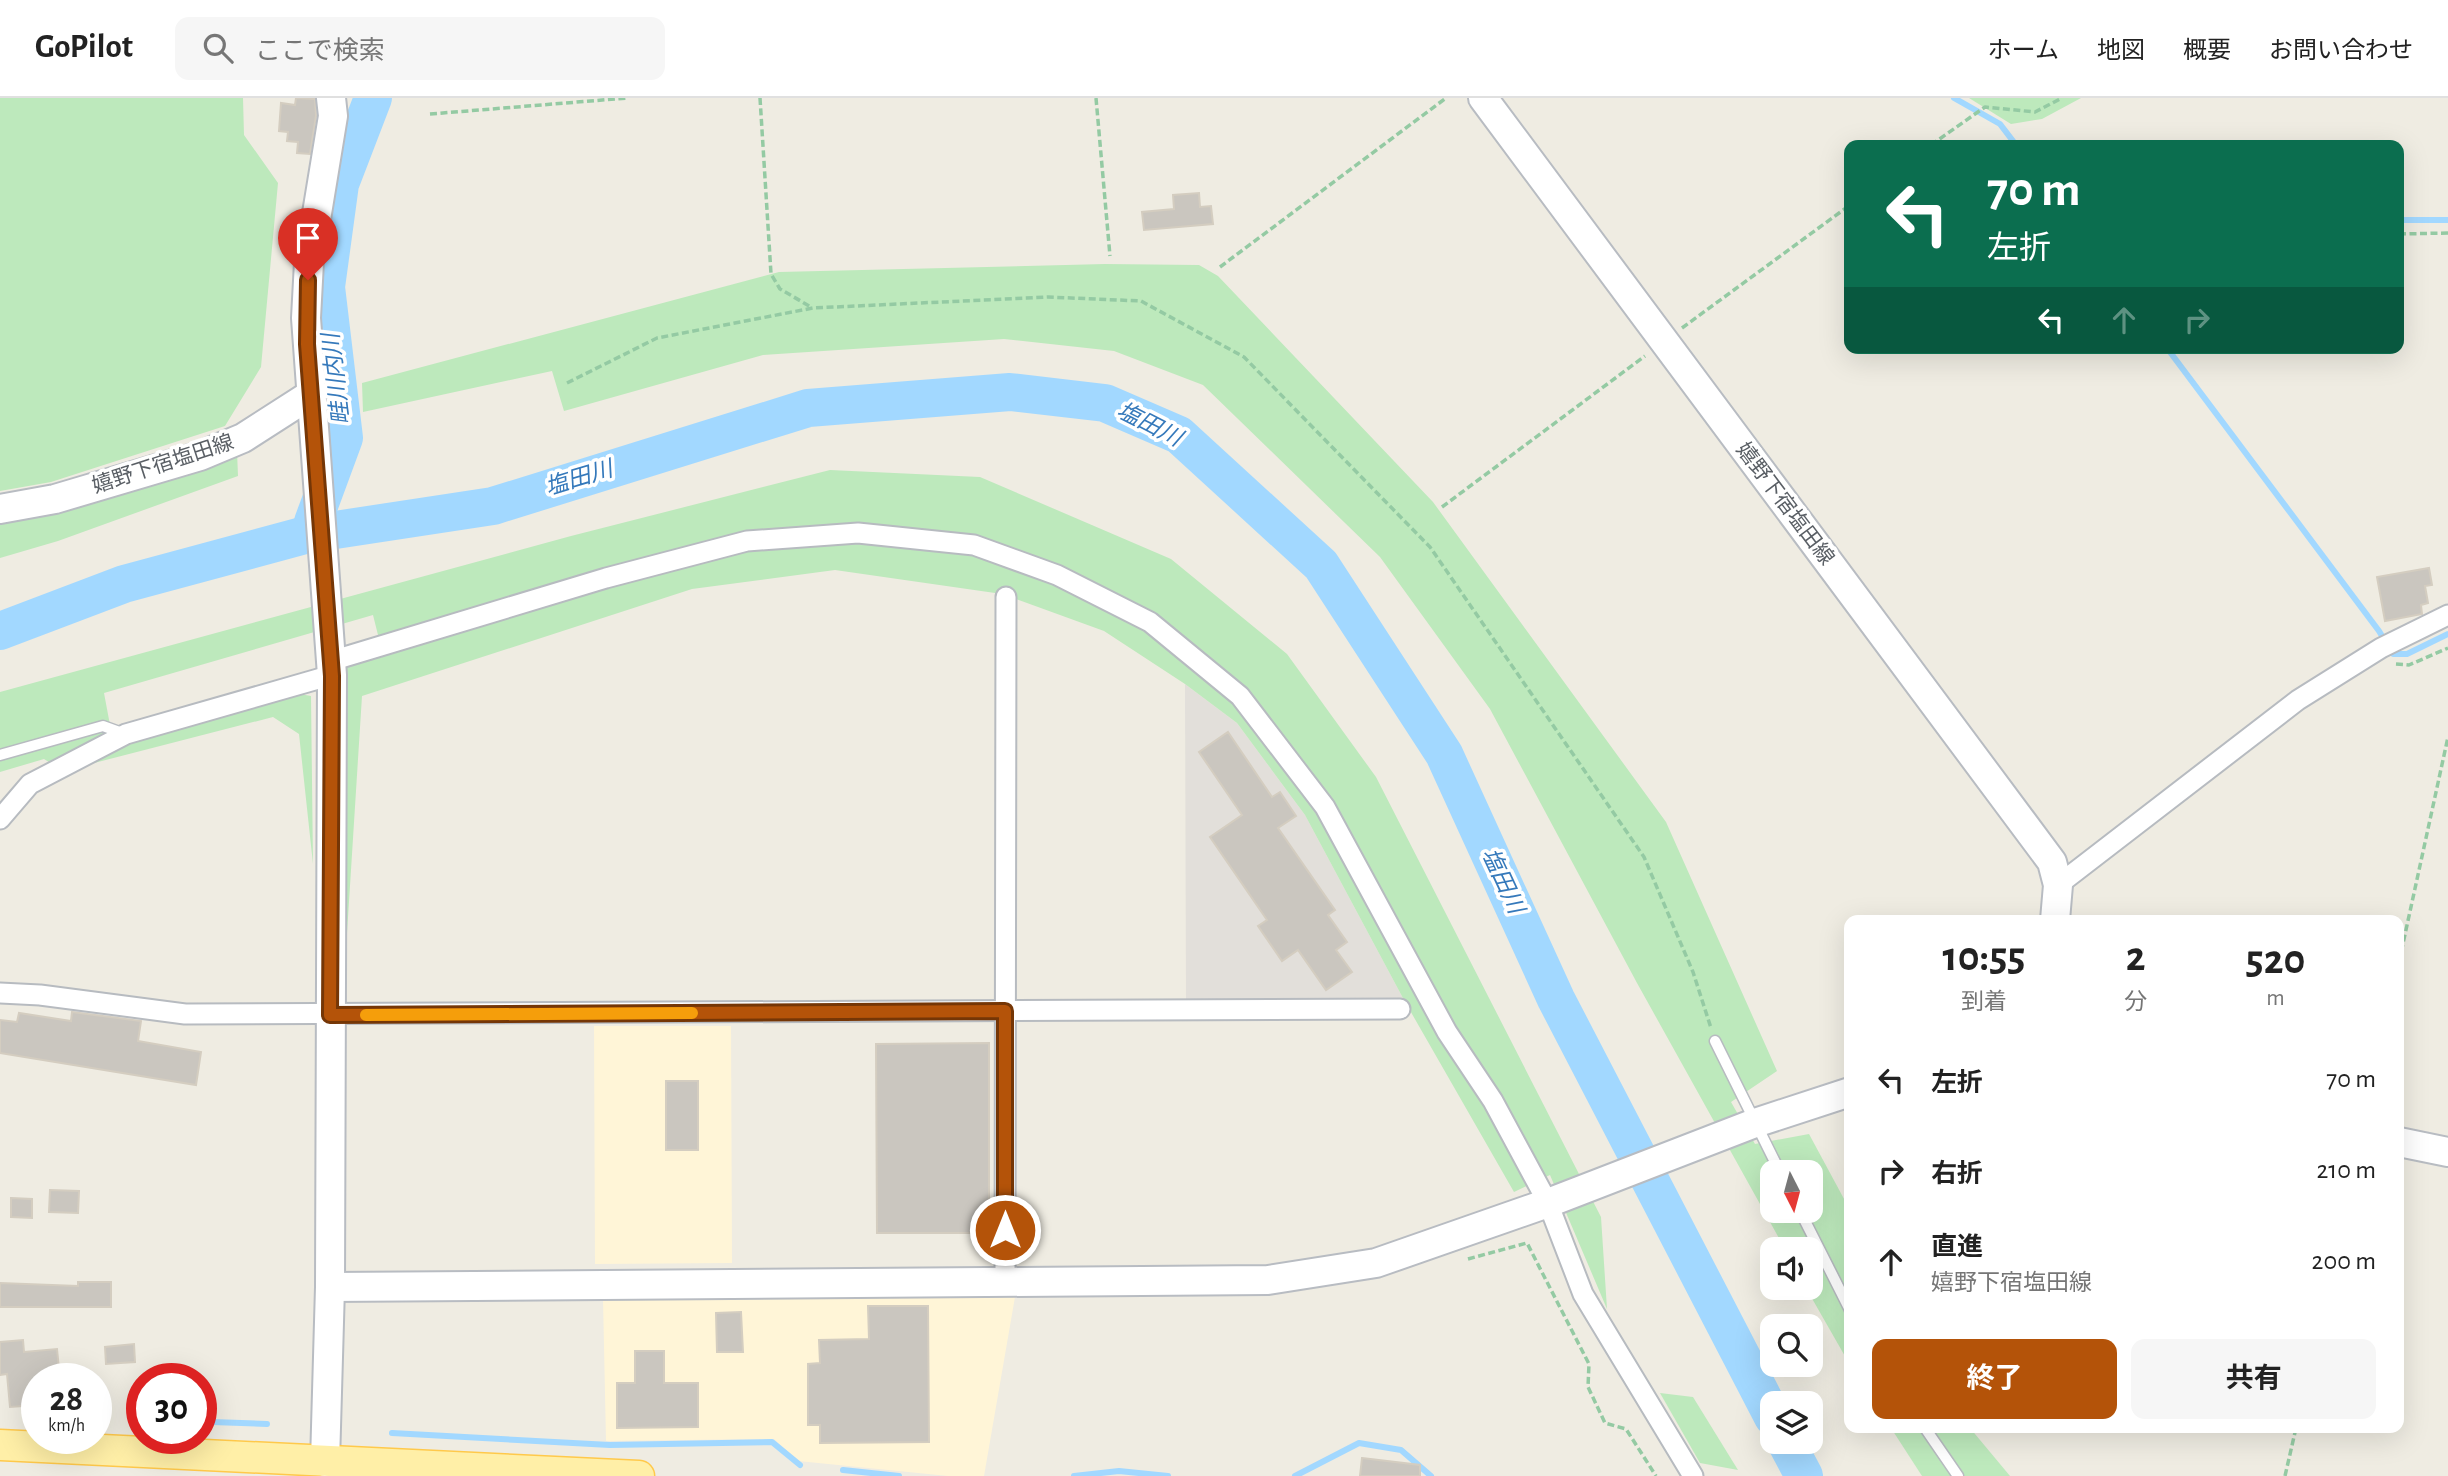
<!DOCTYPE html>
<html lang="ja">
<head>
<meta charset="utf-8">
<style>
  :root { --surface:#fff; --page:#f6f6f6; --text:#222; --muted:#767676; --line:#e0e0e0; --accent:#b45309 }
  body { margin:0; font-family:"Alegreya Sans","Noto Sans JP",sans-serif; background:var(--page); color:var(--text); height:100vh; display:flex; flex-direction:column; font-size:26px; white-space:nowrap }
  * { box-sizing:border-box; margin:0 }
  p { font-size:23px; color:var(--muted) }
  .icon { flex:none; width:38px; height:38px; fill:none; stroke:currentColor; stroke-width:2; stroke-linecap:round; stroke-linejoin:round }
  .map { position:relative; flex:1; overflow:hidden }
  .drawer { position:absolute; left:1844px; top:817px; width:560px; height:518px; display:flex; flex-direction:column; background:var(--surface); border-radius:14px; box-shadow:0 7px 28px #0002 }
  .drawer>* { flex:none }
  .guide { position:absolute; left:1844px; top:42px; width:560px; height:214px; border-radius:14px; box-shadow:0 7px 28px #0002; background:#0b6e4f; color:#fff; overflow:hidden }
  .needle { width:46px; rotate:174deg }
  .controls { position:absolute; left:1760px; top:1062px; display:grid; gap:14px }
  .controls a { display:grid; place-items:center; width:63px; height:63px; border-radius:14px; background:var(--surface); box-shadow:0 7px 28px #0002; font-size:35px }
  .speed { position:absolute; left:21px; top:1265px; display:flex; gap:14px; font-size:35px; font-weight:700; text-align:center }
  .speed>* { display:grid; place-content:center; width:91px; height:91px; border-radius:50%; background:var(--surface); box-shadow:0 7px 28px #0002; line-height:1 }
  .speed small { font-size:18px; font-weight:400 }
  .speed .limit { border:10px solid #d22; background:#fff; color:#111 }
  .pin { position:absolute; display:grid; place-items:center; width:60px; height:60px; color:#fff; margin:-72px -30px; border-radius:50% 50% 50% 0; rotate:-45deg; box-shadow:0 0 7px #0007 }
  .pin .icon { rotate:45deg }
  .me { position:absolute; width:77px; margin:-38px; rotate:0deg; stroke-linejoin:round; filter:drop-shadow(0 0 5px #0008) }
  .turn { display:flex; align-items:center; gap:24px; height:147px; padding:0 28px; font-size:32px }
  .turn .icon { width:91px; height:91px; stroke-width:2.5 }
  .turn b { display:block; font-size:49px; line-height:60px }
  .lanes { display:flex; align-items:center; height:66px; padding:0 28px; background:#0003; justify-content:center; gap:35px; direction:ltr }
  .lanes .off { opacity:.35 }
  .eta { display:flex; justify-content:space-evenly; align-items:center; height:119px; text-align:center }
  .eta b { font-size:42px; font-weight:700; line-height:49px }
  .action { display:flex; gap:14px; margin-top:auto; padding:14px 28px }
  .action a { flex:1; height:80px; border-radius:14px; background:var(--accent); color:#fff; font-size:28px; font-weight:700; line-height:80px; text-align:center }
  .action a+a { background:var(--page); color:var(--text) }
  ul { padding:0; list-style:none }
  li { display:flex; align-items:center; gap:21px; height:91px; padding:0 28px }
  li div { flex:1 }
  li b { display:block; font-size:26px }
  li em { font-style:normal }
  header { display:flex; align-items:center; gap:42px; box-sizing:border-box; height:98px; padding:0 35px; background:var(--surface); border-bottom:2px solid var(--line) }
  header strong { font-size:33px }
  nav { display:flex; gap:38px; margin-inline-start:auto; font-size:24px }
  .search { width:490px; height:63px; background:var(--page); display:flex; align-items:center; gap:18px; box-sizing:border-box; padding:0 24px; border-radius:14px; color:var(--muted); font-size:26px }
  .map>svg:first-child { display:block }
  .commercial { fill:#fff5d7 }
  .industrial { fill:#e2dfda }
  .green { fill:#bde9bc; fill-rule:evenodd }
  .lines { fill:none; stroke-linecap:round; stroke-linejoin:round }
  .stream { stroke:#a2d8ff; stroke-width:6 }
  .river { stroke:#a2d8ff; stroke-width:38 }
  .building { fill:#cac6bf; stroke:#d4cdc0; stroke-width:2 }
  .lane-casing { stroke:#b7bbc0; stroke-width:13 }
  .street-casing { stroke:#b7bbc0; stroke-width:23 }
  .secondary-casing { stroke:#b8bcc2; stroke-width:32 }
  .primary-casing { stroke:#ffc94b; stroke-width:33 }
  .path { stroke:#94caa3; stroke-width:3.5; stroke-dasharray:7 3.5; stroke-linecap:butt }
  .lane { stroke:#fff; stroke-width:10 }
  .street { stroke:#fff; stroke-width:19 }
  .secondary { stroke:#fff; stroke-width:28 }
  .primary { stroke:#ffefa7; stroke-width:30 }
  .route-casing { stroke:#753606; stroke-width:18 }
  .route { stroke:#b45309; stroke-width:12 }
  .slow { stroke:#f59e0b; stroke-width:12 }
  .labels { text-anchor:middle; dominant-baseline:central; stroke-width:7; stroke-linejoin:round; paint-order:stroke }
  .street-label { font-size:21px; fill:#5a5f65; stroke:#fff }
  .water-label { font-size:23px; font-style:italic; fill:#3579bb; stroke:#fff }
</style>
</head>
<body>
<header>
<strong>GoPilot</strong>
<div class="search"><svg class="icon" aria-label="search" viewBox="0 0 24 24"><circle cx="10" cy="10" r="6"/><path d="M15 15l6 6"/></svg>ここで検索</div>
<nav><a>ホーム</a><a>地図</a><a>概要</a><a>お問い合わせ</a></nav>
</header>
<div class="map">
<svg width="2448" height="1378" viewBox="0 0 2448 1378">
  <rect width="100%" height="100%" fill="#efece2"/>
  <g class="commercial">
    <path d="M 594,928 L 731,928 L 732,1165 L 595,1166 Z"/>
    <path d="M 1015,1199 L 984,1378 L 948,1378 L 798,1363 L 774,1341 L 606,1343 L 603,1201 Z"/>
  </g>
  <path class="industrial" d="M 1185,586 L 1237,625 L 1305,717 L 1404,902 L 1186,903 Z"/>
  <g class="green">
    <path d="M 0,0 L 243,0 L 244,37 L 278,85 L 261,269 L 225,328 L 51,384 L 0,393 Z"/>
    <path d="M 1969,0 L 2081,0 L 2042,21 L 2011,26 Z"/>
    <path d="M 1105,166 L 1199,167 L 1218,178 L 1433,404 L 1666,724 L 1777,973 L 1731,1004 L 1755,1046 L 1809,1036 L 1850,1112 L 1850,1267 L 1806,1190 L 1811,1190 L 1811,1152 L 1785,1151 L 1637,885 L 1490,611 L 1380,459 L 1203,287 L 1114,253 L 1004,241 L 763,257 L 564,313 L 552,273 L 363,314 L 362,285 L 779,174 ZM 1773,1074 L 1811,1074 L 1811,1113 L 1773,1113 Z"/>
    <path d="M 237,353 L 238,378 L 58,443 L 0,460 L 0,424 L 15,424 Z"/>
    <path d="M 830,372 L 980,379 L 1171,461 L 1287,556 L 1376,679 L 1601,1119 L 1607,1211 L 1550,1077 L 1514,1094 L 1404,902 L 1305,717 L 1237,625 L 1185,586 L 1104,533 L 1002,496 L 835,472 L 692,491 L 362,598 L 346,851 L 344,570 L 383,557 L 373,517 L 104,595 L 113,643 L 283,593 L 311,598 L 313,766 L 299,636 L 273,619 L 63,673 L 44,661 L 0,674 L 0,594 L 571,438 Z"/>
    <path d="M 1660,1295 L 1693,1299 L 1738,1372 L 1700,1365 Z"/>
    <path d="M 1891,1330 L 1970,1330 L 2010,1378 L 1922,1378 Z"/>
  </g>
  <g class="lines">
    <g class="stream">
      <path d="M 1954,0 L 2000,26 L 2016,47"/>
      <path d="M 2399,122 L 2448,122"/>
      <path d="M 2167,250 L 2379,533 L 2393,556 L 2407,556 L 2448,536"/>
      <path d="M 212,1324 L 267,1326"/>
      <path d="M 392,1335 L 610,1347 L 772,1344 L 800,1367"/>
      <path d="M 843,1372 L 899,1378"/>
      <path d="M 1074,1378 L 1119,1373 L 1168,1378"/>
      <path d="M 1295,1378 L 1359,1345 L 1401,1352 L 1431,1378"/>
    </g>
    <g class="river">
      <path d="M 313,424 L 344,340 L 326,189 L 340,86 L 373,0"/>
      <path d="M 0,533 L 124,486 L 309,436 L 493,408 L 808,310 L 1010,294 L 1105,305 L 1179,337 L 1321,467 L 1444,656 L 1556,901 L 1773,1319"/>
      <path d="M 1786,1344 L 1804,1378"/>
    </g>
  </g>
  <g class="building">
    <path d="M 296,0 L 315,1 L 316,18 L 310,56 L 297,55 L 298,44 L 287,43 L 288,34 L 279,33 L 281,5 L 295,7 Z"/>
    <path d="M 1199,95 L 1200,109 L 1211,108 L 1213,126 L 1144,132 L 1142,114 L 1174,111 L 1173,97 Z"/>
    <path d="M 2429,470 L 2432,487 L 2425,488 L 2428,505 L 2421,507 L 2422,516 L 2385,523 L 2377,479 Z"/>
    <path d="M 1228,634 L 1272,699 L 1280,694 L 1296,718 L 1278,730 L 1335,812 L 1328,817 L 1347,844 L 1336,852 L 1352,874 L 1326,892 L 1298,852 L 1282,863 L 1258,828 L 1267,822 L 1210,739 L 1242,717 L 1199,654 Z"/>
    <path d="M 72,914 L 141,923 L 138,943 L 201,954 L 196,987 L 0,955 L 0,922 L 17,924 L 19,915 L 71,923 Z"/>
    <path d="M 989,945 L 989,1135 L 877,1135 L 876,946 Z"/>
    <rect x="666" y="983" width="32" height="69"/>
    <path d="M 50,1092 L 79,1093 L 78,1115 L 49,1114 Z"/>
    <path d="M 11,1100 L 32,1101 L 32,1120 L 11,1119 Z"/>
    <path d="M 78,1184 L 111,1184 L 111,1209 L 0,1209 L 0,1185 L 78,1188 Z"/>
    <path d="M 868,1208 L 928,1208 L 929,1344 L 820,1345 L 820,1327 L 808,1327 L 808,1266 L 820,1265 L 819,1242 L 869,1241 Z"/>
    <path d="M 741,1214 L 743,1254 L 717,1254 L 716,1215 Z"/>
    <path d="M 23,1242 L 24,1254 L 57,1251 L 60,1281 L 37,1281 L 37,1307 L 10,1309 L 7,1276 L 0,1277 L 0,1244 Z"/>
    <path d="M 134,1246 L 135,1264 L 106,1266 L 105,1249 Z"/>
    <path d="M 635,1253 L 664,1253 L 664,1285 L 698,1285 L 698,1329 L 617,1330 L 617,1285 L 635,1285 Z"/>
    <path d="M 1362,1360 L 1420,1367 L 1420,1378 L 1360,1378 Z"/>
  </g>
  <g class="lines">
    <defs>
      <g id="lane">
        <path d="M 0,657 L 103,628 L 125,636"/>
        <path d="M 1715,943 L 1780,1074"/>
        <path d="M 1800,1113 L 1850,1212"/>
        <path d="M 1925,1330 L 1958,1378"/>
      </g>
      <g id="street">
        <path d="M 331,563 L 606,480 L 747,443 L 858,435 L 974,447 L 1057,477 L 1150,524 L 1240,598 L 1325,709 L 1447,934 L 1493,1003 L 1548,1105 L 1583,1196 L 1693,1378"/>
        <path d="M 0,721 L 30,686 L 126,636 L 332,577"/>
        <path d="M 2058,787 L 2298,602 L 2381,550 L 2448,517"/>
        <path d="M 0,895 L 40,897 L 185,916 L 1400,911"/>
        <path d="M 1005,1186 L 1006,499"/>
      </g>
      <g id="secondary">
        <path d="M 1483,0 L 2052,764 L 2058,787 L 2055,822"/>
        <path d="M 0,411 L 55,401 L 200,358 L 243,340 L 310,297"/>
        <path d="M 2399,1044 L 2448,1054"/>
        <path d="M 330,1189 L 1268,1182 L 1376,1165 L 1548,1105 L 1755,1025 L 1850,994"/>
        <path d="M 325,1364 L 330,1189 L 332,577 L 306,220 L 309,164 L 333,18 L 331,0"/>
      </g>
      <path id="primary" d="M 0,1347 L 639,1378"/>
    </defs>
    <use href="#lane" class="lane-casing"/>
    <use href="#street" class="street-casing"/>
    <use href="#secondary" class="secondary-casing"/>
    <use href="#primary" class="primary-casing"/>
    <g class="path">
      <path d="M 760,0 L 771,176 L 780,191 L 811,209"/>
      <path d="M 1096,0 L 1110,158"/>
      <path d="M 430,16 L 627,0"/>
      <path d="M 1931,47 L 1985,9 L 2035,14 L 2062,0"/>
      <path d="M 2399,136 L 2448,135"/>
      <path d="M 1220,169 L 1446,0"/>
      <path d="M 1682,230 L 1850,107"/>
      <path d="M 567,285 L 657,240 L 813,210 L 1048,199 L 1141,203 L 1244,259 L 1430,449 L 1644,759 L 1693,874 L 1711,930"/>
      <path d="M 1442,409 L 1645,258"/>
      <path d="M 2396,566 L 2409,567 L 2448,550"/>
      <path d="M 2399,864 L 2448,639"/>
      <path d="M 1468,1161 L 1527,1145 L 1589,1266 L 1588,1289 L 1605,1325 L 1626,1331 L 1656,1378"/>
      <path d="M 2285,1378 L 2296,1330"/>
    </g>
    <use href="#lane" class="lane"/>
    <use href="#street" class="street"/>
    <use href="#secondary" class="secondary"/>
    <use href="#primary" class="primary"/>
  </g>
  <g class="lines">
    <defs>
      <path id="route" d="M 308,182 L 307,246 L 332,578 L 330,917 L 1005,913 L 1005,1132"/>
    </defs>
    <use href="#route" class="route-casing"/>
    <use href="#route" class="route"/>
    <path class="slow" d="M 366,917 L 692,915"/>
  </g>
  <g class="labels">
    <g class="street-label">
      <text transform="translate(163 366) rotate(-18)">嬉野下宿塩田線</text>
      <text transform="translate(1785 406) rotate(53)">嬉野下宿塩田線</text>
    </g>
    <g class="water-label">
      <text transform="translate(337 281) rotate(-97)">畦川内川</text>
      <text transform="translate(1149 327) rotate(27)">塩田川</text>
      <text transform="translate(579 381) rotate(-17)">塩田川</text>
      <text transform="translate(1502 783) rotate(65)">塩田川</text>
    </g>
  </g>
</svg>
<div class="controls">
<a><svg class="needle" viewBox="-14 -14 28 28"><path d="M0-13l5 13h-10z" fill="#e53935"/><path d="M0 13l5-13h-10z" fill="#767676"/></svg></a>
<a><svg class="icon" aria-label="sound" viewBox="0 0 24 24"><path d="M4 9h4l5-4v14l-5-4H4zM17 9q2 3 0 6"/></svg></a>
<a><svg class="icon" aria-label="search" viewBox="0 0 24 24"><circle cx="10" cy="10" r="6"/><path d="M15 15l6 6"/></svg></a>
<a><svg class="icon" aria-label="layers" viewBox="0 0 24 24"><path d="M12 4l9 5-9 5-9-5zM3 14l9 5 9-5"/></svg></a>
</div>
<div class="speed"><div>28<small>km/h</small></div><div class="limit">30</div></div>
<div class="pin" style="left:308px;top:182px;background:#d93025"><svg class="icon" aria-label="arrive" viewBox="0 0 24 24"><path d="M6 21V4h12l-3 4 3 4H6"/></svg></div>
<svg class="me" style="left:1005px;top:1132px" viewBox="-20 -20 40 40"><circle r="17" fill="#b45309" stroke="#fff" stroke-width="3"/><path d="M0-11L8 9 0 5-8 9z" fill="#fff"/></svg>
<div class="guide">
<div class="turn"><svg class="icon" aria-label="left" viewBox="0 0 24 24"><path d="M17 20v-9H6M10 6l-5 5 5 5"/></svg><div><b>70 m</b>左折</div></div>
<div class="lanes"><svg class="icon" aria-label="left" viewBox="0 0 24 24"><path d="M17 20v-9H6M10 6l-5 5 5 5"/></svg><svg class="icon off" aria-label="ahead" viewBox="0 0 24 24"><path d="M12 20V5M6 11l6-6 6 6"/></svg><svg class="icon off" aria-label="right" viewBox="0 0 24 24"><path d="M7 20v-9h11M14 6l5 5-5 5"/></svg></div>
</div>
<section class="drawer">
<div class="eta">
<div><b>10:55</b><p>到着</p></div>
<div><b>2</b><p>分</p></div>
<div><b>520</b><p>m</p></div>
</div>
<ul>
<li><svg class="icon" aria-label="left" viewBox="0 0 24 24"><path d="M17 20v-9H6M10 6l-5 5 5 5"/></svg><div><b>左折</b></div><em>70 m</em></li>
<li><svg class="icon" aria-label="right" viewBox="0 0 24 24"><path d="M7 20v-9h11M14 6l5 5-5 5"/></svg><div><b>右折</b></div><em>210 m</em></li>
<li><svg class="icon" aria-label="ahead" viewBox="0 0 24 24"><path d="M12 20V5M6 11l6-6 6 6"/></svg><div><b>直進</b><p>嬉野下宿塩田線</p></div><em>200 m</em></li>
</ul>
<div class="action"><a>終了</a><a>共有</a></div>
</section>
</div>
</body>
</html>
